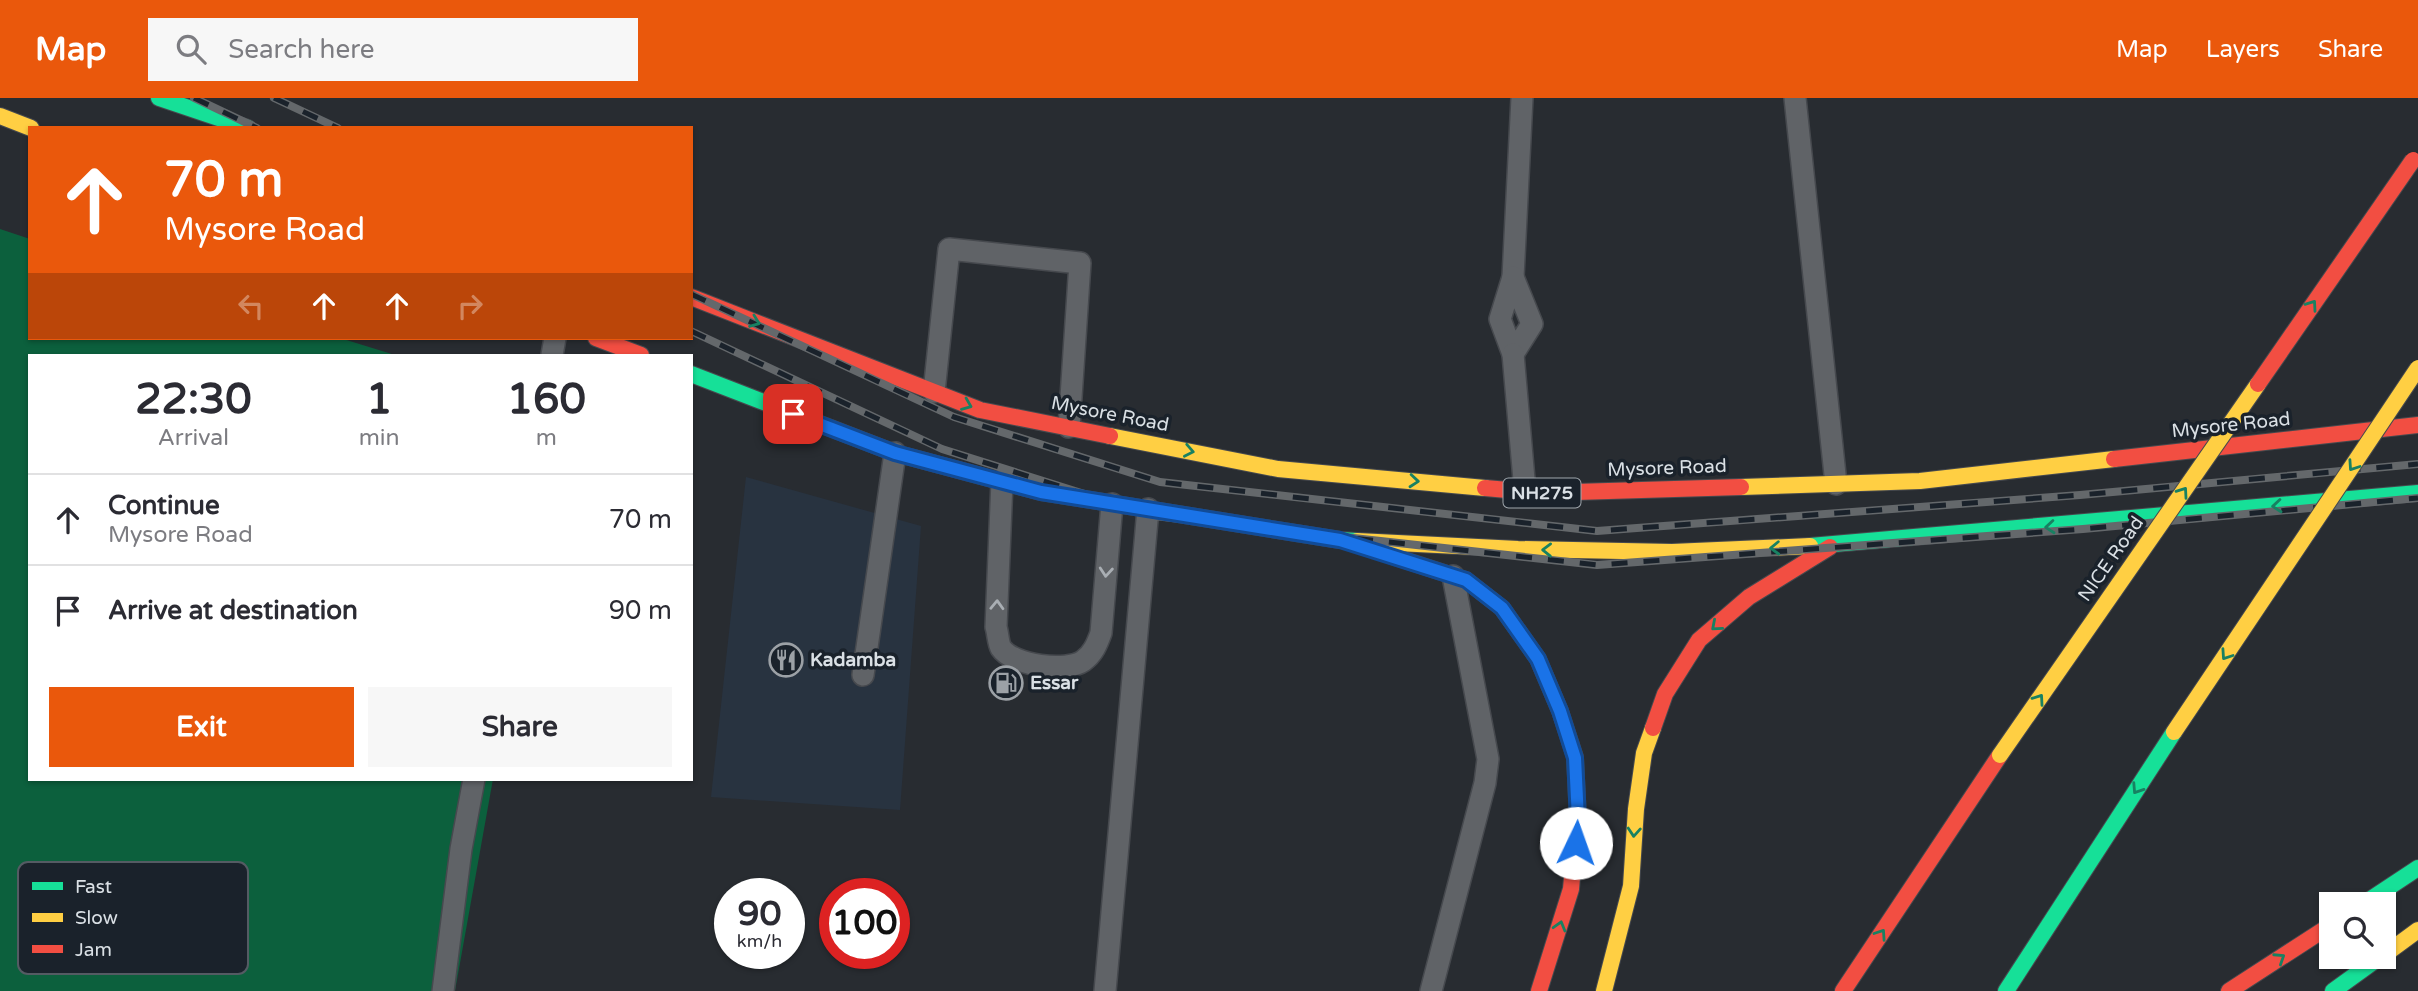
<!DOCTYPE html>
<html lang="en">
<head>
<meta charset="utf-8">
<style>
  :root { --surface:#fff; --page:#f7f7f7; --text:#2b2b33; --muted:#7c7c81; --line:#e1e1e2; --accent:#ea580c }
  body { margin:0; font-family:"Varela Round",sans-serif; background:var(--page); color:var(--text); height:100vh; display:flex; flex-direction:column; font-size:26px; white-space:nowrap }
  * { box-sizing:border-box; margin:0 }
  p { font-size:23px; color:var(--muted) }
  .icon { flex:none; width:38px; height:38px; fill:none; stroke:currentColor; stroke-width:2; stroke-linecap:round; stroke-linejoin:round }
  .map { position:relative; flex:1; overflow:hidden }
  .sheet { position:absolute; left:28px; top:256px; width:665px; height:427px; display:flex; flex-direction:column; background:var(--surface); border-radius:0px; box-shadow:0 2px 5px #0004 }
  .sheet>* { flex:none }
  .banner { position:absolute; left:28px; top:28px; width:665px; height:214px; border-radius:0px; box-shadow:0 2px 5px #0004; background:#ea580c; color:#fff; overflow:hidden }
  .controls { position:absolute; left:2319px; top:794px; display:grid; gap:14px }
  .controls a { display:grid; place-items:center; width:77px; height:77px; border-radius:0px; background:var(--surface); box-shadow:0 2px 5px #0004; font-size:35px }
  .speed { position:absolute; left:714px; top:780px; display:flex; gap:14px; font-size:35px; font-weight:700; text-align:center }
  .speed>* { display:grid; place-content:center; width:91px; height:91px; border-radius:50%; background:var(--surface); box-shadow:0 2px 5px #0004; line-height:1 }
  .speed small { font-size:18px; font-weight:400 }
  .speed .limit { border:10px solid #d22; background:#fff; color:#111 }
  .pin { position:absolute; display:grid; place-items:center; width:60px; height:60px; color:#fff; margin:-30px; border-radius:14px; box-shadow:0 4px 10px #0006 }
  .me { position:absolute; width:77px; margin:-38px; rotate:3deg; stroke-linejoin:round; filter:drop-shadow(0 0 5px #0008) }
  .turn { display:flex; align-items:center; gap:24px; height:147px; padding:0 21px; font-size:32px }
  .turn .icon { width:91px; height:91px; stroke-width:2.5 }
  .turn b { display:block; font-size:49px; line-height:60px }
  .lanes { display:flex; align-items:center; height:66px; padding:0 21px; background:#0003; justify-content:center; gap:35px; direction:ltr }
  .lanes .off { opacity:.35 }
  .eta { display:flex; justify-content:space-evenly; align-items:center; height:119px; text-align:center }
  .eta b { font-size:42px; font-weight:700; line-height:49px }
  .button { display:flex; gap:14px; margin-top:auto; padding:14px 21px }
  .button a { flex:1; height:80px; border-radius:0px; background:var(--accent); color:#fff; font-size:28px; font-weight:700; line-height:80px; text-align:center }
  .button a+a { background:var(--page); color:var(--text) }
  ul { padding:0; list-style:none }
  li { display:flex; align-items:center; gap:21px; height:91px; padding:0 21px; border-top:2px solid var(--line) }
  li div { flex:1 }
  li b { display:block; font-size:26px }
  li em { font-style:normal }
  header { display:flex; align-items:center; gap:42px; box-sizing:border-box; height:98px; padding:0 35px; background:var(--accent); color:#fff }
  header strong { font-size:33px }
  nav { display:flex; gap:38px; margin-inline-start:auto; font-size:24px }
  .search { width:490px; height:63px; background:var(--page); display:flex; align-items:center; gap:18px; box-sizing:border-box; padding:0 24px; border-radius:0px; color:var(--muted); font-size:26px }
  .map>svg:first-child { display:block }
  .built { fill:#283340 }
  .forest { fill:#0c603d }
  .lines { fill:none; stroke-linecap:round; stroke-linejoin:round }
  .lane-casing { stroke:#46494e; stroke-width:24 }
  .fast-casing { stroke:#46494e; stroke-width:18 }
  .slow-casing { stroke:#46494e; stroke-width:18 }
  .jam-casing { stroke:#46494e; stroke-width:18 }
  .lane { stroke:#606367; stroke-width:21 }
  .fast { stroke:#16e098; stroke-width:16 }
  .slow { stroke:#ffcf43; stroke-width:16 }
  .jam { stroke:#f24e42; stroke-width:16 }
  .rail-casing { stroke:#64686b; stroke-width:8 }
  .rail { stroke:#1a222b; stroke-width:5; stroke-dasharray:16; stroke-linecap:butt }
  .slow-bridge-casing { stroke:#46494e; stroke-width:18; stroke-linecap:butt }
  .jam-bridge-casing { stroke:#46494e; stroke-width:18; stroke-linecap:butt }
  .slow-bridge { stroke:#ffcf43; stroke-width:16 }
  .jam-bridge { stroke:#f24e42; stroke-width:16 }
  .oneway { stroke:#188162 }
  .oneway2 { stroke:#a9aeb3 }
  .route-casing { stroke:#114b97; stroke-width:18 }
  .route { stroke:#1a73e8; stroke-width:12 }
  .labels { text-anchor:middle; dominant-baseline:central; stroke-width:7; stroke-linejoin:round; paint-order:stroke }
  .shield { fill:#1a222b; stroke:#a0a7ad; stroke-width:2 }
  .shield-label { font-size:18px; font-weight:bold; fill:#dae0e5 }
  .street-label { font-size:19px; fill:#dae0e5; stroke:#1a222b }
  .poi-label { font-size:19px; font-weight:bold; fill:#dae0e5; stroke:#1a222b; text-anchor:start }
  .key { fill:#1a222b; stroke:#545b63; stroke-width:2 }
  .key-label { font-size:19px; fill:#dae0e5 }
</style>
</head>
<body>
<header>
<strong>Map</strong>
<div class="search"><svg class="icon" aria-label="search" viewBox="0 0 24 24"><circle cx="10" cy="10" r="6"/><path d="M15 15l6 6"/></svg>Search here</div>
<nav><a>Map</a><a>Layers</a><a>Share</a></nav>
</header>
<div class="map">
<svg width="2418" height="893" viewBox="0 0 2418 893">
  <rect width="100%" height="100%" fill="#282c31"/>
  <path class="built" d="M 746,379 L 921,428 L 900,712 L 711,699 Z"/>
  <path class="forest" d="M 0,131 L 30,141 L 30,240 L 340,240 L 395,257 L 30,257 L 30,681 L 493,681 L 455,893 L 0,893 Z"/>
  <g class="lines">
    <defs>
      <g id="lane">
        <path d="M 1795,0 L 1836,386"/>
        <path d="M 1513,179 L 1522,0"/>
        <path d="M 1513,179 L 1532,226 L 1513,256 L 1500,221 Z"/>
        <path d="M 1513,256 L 1525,393"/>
        <path d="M 552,257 L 555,240"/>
        <path d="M 934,294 L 949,151 L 1080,165 L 1069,329"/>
        <path d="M 1002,383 L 996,529 C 998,535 998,545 1001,550 C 1013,568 1067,574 1083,563 C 1093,556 1097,546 1101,535 L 1112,406"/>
        <path d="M 863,577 L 895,355"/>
        <path d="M 443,893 L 461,751 L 474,681"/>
        <path d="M 1105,893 L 1148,411"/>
        <path d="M 1431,893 L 1485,685 L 1488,661 L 1453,478"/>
      </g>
      <g id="fast">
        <path d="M 159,0 L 248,30"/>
        <path d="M 691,276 L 895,355 L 1041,394 L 1340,442 L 1357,443"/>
        <path d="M 1810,448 L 2418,395"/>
        <path d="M 2362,807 L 2418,770"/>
        <path d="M 2006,893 L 2174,634"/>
        <path d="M 2333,893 L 2380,859"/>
      </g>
      <g id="slow">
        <path d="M 0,18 L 31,30"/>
        <path d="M 1110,338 L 1278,371 L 1485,390"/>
        <path d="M 1741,389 L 1920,383 L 2114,361"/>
        <path d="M 1357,443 L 1518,451 L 1672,454 L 1810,448"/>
        <path d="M 1392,458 L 1466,482 L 1502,510 L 1538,561 L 1560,613 L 1575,659 L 1578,721 L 1574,757"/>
        <path d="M 2384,857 L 2418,832"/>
        <path d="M 1604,893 L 1631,788 L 1636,711 L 1644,655 L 1653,630"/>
      </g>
      <g id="jam">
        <path d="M 691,199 L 980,312 L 1110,338"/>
        <path d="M 596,240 L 641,257"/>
        <path d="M 2114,361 L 2418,327"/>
        <path d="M 1485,390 L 1542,395 L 1741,389"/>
        <path d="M 1653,630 L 1665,596 L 1699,542 L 1749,499 L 1830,449"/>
        <path d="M 1539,893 L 1571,791 L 1574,757"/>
        <path d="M 1843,893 L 2000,657"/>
        <path d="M 2229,893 L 2331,827"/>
      </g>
    </defs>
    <use href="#lane" class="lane-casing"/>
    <use href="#fast" class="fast-casing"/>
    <use href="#slow" class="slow-casing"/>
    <use href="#jam" class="jam-casing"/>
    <use href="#lane" class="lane"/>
    <use href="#fast" class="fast"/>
    <use href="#slow" class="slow"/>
    <use href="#jam" class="jam"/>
    <defs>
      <g id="rail">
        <path d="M 194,0 L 257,30"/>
        <path d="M 274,0 L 338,30"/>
        <path d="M 691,196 L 954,319 L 1160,384 L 1597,433 L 2080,397 L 2418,366"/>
        <path d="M 691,233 L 942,351 L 1154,418 L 1597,467 L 2083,431 L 2418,400"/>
      </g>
    </defs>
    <use href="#rail" class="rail-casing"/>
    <use href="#rail" class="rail"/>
    <defs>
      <g id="slow-bridge">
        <path d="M 2174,634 L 2418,270"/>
        <path d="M 2000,657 L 2258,286"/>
      </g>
      <path id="jam-bridge" d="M 2258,286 L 2413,62"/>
    </defs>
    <use href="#slow-bridge" class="slow-bridge-casing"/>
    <use href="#jam-bridge" class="jam-bridge-casing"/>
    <use href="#slow-bridge" class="slow-bridge"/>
    <use href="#jam-bridge" class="jam-bridge"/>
  </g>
  <defs><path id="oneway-chevron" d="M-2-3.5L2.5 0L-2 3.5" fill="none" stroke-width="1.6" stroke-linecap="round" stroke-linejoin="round" transform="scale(1.75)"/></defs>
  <g class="oneway">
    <use href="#oneway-chevron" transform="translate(2312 207) rotate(-55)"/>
    <use href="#oneway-chevron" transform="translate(755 224) rotate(21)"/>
    <use href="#oneway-chevron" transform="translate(967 307) rotate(22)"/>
    <use href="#oneway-chevron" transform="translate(1189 353) rotate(11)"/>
    <use href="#oneway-chevron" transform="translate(2353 368) rotate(124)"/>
    <use href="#oneway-chevron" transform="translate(1414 383) rotate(5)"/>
    <use href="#oneway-chevron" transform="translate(2183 394) rotate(-55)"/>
    <use href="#oneway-chevron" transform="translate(2277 408) rotate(175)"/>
    <use href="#oneway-chevron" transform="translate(2050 429) rotate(175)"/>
    <use href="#oneway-chevron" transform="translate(1775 450) rotate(178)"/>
    <use href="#oneway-chevron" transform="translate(1547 452) rotate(-179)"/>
    <use href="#oneway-chevron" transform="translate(1716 528) rotate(139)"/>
    <use href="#oneway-chevron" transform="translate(2226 557) rotate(124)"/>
    <use href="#oneway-chevron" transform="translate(2039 601) rotate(-55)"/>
    <use href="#oneway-chevron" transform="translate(2137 691) rotate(123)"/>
    <use href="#oneway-chevron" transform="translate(1634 734) rotate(94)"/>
    <use href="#oneway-chevron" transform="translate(1560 828) rotate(-74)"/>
    <use href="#oneway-chevron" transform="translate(1881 836) rotate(-56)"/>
    <use href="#oneway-chevron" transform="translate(2280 860) rotate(-33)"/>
  </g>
  <g class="oneway2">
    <use href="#oneway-chevron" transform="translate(1106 474) rotate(95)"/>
    <use href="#oneway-chevron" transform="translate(997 507) rotate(-88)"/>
  </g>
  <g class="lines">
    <defs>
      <path id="route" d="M 793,316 L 895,355 L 1041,394 L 1340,442 L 1466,482 L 1502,510 L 1538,561 L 1560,613 L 1575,660 L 1578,721 L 1576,745"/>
    </defs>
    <use href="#route" class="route-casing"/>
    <use href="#route" class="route"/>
  </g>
  <defs>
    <symbol id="restaurant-ring" viewBox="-11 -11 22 22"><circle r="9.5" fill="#1a222b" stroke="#9ca1a6" stroke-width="1.5"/><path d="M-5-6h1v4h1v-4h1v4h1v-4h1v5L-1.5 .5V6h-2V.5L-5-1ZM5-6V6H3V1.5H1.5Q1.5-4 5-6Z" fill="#9ca1a6"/></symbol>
    <symbol id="fuel-ring" viewBox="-11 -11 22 22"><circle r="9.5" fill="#1a222b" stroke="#9ca1a6" stroke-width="1.5"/><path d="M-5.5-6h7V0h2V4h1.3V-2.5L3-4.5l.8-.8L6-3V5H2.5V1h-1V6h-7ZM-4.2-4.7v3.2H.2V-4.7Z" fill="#9ca1a6"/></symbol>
  </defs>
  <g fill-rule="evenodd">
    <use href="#restaurant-ring" x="767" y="543" width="38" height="38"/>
    <use href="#fuel-ring" x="987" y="566" width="38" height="38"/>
  </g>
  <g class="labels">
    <rect class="shield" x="1503.5" y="380.5" width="77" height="29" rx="5"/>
    <g class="shield-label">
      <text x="1542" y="395">NH275</text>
    </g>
    <g class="street-label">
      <text transform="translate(1110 316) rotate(11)">Mysore Road</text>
      <text transform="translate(2231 327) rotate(-6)">Mysore Road</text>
      <text transform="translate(1667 370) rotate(-2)">Mysore Road</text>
      <text transform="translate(2111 461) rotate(-55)">NICE Road</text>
    </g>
    <g class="poi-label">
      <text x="810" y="562">Kadamba</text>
      <text x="1030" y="585">Essar</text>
    </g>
  </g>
  <rect x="18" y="764" width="230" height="112" rx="10" class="key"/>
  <rect x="32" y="784" width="31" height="8" fill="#16e098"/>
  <rect x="32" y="815" width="31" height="9" fill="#ffcf43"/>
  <rect x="32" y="847" width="31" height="8" fill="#f24e42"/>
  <g class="key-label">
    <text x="75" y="795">Fast</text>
    <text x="75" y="826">Slow</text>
    <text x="75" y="858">Jam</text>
  </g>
</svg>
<div class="controls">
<a><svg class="icon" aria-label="search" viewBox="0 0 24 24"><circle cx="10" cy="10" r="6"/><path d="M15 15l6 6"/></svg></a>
</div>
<div class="speed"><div>90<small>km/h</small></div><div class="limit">100</div></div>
<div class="pin" style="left:793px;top:316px;background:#d93025"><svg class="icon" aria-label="arrive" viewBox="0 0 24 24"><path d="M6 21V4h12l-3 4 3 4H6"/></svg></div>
<svg class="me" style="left:1576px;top:745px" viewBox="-20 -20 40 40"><circle r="19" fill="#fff"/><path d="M0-13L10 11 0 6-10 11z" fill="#1a73e8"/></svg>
<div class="banner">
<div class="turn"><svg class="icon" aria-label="ahead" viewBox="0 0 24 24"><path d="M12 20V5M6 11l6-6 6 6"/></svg><div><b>70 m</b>Mysore Road</div></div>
<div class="lanes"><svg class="icon off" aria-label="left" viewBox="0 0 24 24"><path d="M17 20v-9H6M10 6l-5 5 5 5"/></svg><svg class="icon" aria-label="ahead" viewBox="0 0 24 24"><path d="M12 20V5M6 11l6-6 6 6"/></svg><svg class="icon" aria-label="ahead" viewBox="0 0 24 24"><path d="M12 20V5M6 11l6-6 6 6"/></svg><svg class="icon off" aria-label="right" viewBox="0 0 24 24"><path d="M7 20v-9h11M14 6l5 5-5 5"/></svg></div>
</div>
<section class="sheet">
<div class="eta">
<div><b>22:30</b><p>Arrival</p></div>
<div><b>1</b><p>min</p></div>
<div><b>160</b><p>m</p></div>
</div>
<ul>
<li><svg class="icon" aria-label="ahead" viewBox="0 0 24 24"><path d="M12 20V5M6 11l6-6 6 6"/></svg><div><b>Continue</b><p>Mysore Road</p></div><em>70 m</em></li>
<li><svg class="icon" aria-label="arrive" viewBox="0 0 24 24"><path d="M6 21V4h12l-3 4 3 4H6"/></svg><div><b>Arrive at destination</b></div><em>90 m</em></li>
</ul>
<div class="button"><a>Exit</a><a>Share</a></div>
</section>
</div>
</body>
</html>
